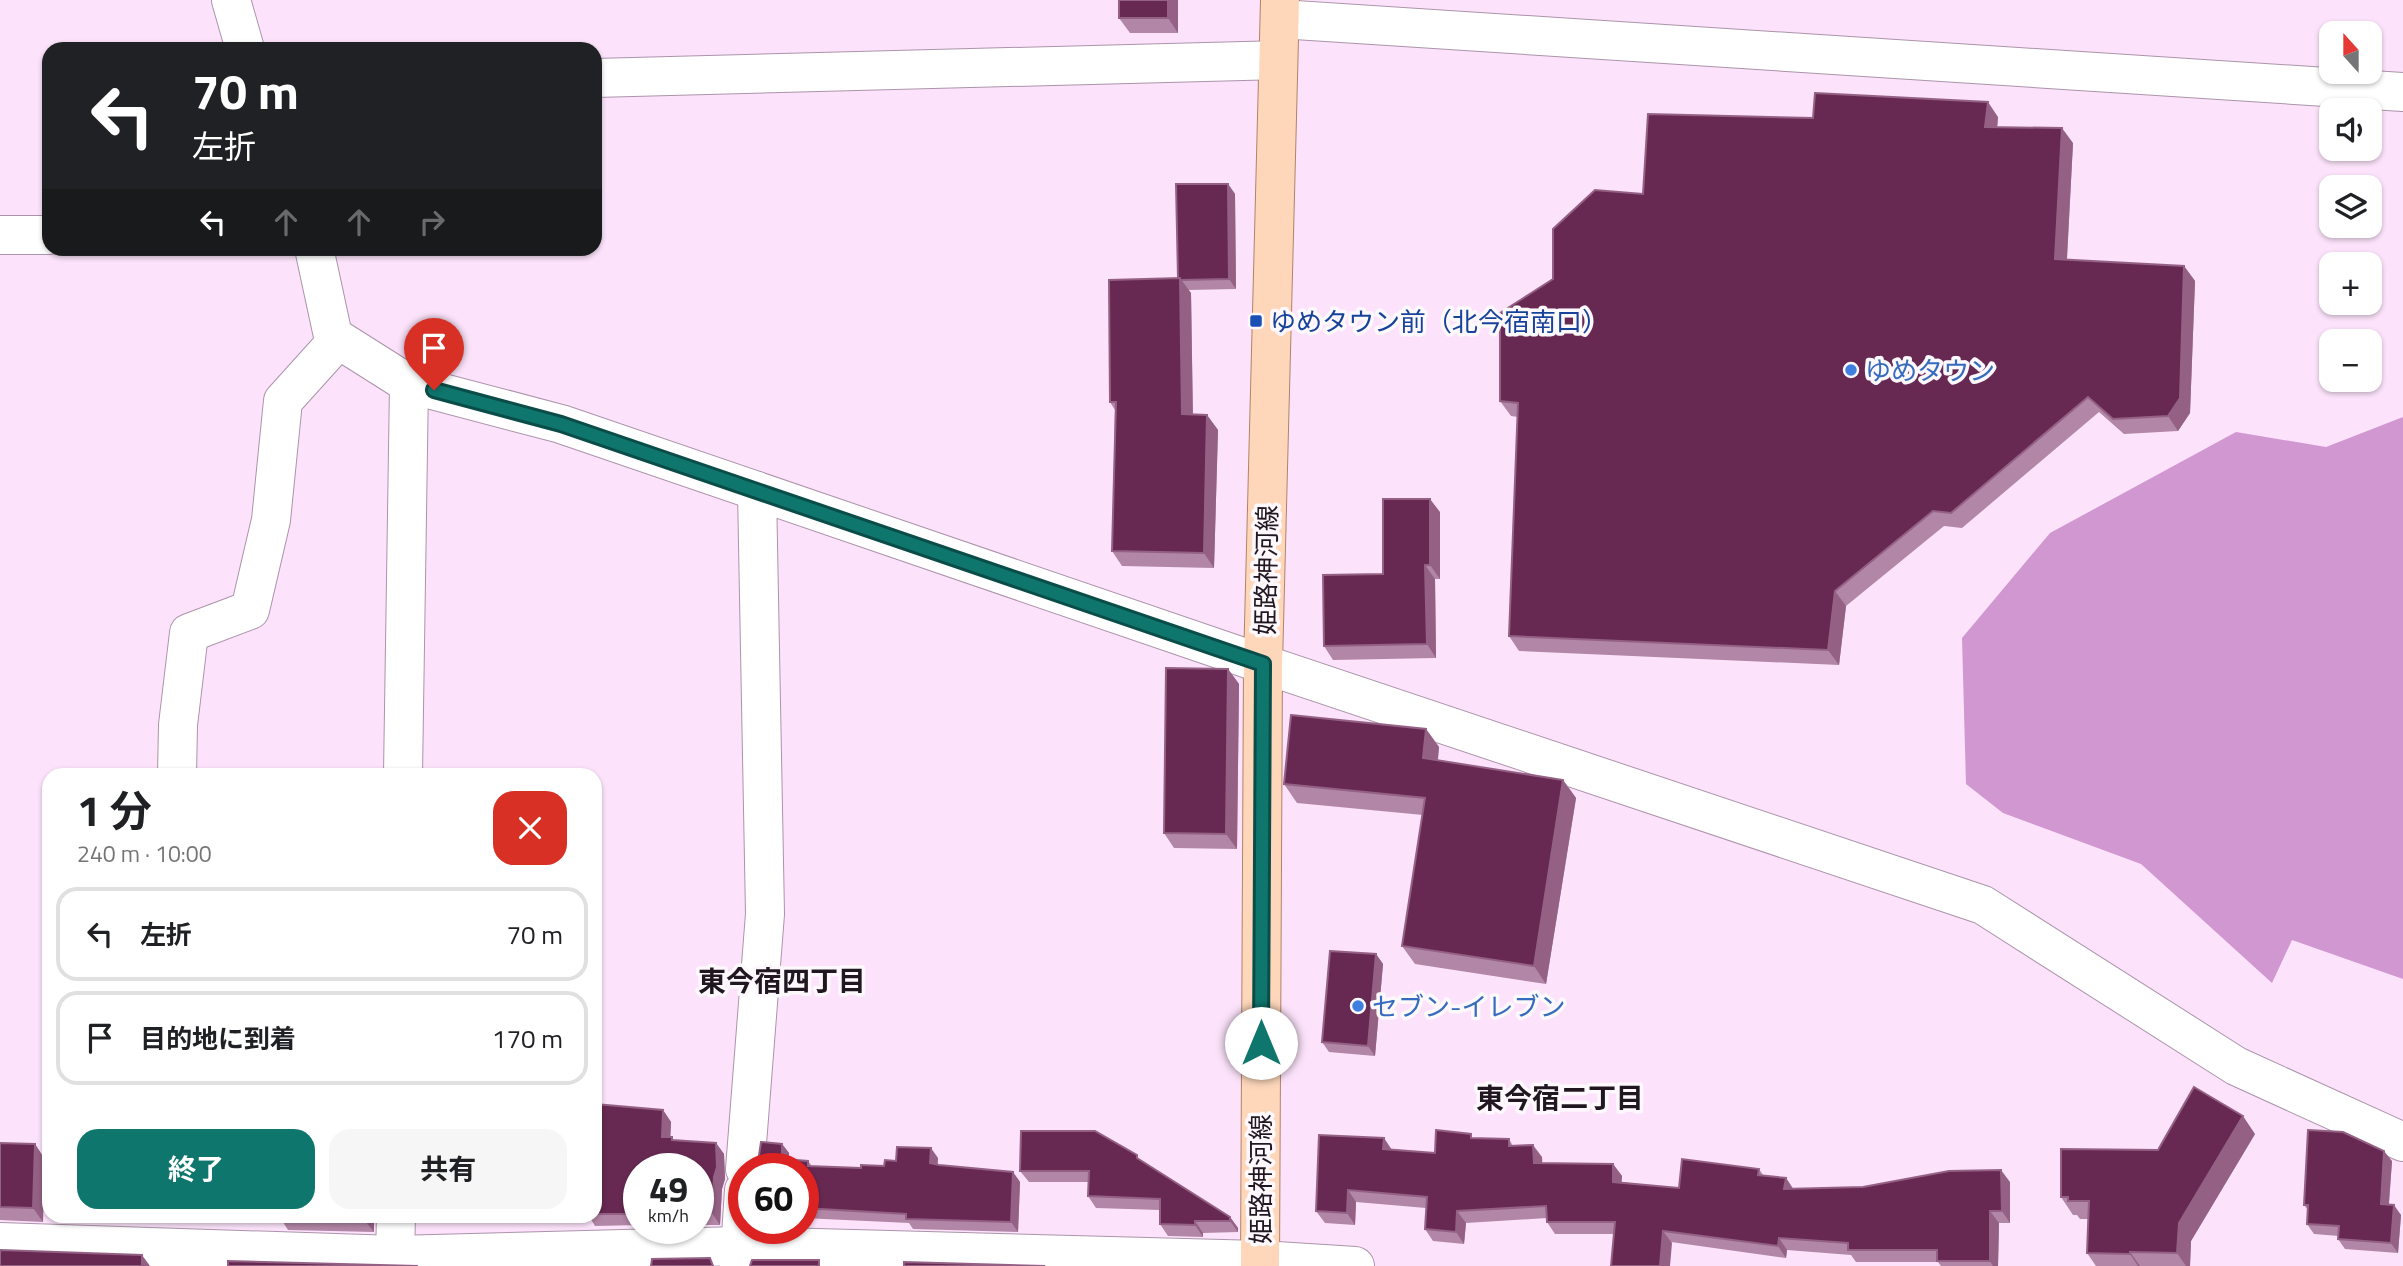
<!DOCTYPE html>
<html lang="ja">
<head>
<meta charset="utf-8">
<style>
  :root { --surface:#fff; --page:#f6f6f6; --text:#202124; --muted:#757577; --line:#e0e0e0; --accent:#0f766e }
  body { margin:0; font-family:"Titillium Web","Noto Sans JP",sans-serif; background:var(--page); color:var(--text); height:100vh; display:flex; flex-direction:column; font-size:26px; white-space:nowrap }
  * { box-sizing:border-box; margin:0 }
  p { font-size:23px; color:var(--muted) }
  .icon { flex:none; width:38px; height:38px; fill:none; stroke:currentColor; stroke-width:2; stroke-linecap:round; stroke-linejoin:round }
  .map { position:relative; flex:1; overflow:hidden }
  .sheet { position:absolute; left:42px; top:768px; width:560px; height:455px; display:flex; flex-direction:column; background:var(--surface); border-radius:21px; box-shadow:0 2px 5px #0004 }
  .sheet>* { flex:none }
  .guide { position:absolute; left:42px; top:42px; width:560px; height:214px; border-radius:21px; box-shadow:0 2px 5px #0004; background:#202124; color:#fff; overflow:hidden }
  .needle { width:46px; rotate:339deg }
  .fabs { position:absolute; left:2319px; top:21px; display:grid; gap:14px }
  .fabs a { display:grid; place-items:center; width:63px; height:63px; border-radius:14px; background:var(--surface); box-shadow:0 2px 5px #0004; font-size:35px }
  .speed { position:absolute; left:623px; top:1153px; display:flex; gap:14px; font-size:35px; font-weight:700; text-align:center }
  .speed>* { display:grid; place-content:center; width:91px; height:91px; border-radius:50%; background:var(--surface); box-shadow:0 2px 5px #0004; line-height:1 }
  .speed small { font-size:18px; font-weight:400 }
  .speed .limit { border:10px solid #d22; background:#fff; color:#111 }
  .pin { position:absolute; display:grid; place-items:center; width:60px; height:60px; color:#fff; margin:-72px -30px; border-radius:50% 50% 50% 0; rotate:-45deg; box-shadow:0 0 7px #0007 }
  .pin .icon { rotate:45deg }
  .me { position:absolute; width:77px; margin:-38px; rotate:0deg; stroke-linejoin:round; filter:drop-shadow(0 0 5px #0008) }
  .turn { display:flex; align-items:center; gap:24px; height:147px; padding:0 35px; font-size:32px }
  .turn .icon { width:91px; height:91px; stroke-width:2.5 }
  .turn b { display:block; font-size:49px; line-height:60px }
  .lanes { display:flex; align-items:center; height:66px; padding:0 35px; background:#0003; justify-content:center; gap:35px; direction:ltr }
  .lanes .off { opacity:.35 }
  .round { display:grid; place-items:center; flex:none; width:74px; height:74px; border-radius:21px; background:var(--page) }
  .overview { display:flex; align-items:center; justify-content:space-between; height:119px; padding:0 35px }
  h1 { font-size:42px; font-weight:700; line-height:52px }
  .action { display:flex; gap:14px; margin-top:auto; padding:14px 35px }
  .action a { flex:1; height:80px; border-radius:21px; background:var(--accent); color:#fff; font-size:28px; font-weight:700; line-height:80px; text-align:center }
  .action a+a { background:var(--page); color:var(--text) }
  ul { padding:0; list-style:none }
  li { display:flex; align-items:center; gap:21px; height:94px; margin:0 14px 10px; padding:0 21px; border:4px solid var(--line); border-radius:21px }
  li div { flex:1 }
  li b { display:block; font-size:26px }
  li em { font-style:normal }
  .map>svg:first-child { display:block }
  .forest { fill:#d197d0 }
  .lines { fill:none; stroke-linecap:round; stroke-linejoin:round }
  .minor-casing { stroke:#ab94aa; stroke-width:40 }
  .major-casing { stroke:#b08368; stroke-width:40 }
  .minor { stroke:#fff; stroke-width:38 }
  .major { stroke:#fed7bb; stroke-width:38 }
  .wall { fill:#b286a6 }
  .shaded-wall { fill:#946185 }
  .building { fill:#672952; stroke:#946185; stroke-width:2 }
  .route-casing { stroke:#0a4d48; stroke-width:18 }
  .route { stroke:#0f766e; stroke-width:12 }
  .transit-dot { fill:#1a4fb4; stroke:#fdf8fc; stroke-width:2.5 }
  .shop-dot { fill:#3f7fe0; stroke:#fdf8fc; stroke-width:2.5 }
  .labels { text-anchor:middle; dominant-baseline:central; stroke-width:7; stroke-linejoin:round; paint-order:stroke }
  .transit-label { font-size:26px; fill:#164399; stroke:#fdf8fc; text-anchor:start }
  .shop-label { font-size:26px; fill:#366cbe; stroke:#fdf8fc; text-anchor:start }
  .street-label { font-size:26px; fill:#201720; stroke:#fdf8fc }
  .neighbourhood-label { font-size:28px; font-weight:bold; fill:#201720; stroke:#fdf8fc }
</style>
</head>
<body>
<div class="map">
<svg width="2403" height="1266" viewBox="0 0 2403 1266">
  <rect width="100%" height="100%" fill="#fce3fb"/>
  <path class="forest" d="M 2403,417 L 2403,979 L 2292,940 L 2272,983 L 2141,864 L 2003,813 L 1966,784 L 1962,638 L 2050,533 L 2236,432 L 2326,447 Z"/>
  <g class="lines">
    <defs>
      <g id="minor">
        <path d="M 231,0 L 245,49"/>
        <path d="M 1280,19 L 2403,92"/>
        <path d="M 595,78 L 1278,60"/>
        <path d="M 0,235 L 49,235"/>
        <path d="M 314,248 L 333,336 L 409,384 L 561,424 L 1263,664 L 1983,905 L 2236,1066 L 2403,1142"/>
        <path d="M 177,775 L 178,725 L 189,633 L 250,610 L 271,520 L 283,401 L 338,340"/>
        <path d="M 403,775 L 409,384"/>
        <path d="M 745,1169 L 765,914 L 757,491"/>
        <path d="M 0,1242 L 395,1255 L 739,1246 L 1260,1260 L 1355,1266"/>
        <path d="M 395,1255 L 396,1216"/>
        <path d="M 739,1266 L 744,1190"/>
      </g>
      <path id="major" d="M 1260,1266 L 1263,664 L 1280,0"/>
    </defs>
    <use href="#minor" class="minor-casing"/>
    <use href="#major" class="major-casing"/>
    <use href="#minor" class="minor"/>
    <use href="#major" class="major"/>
  </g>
  <g class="wall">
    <path d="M 1178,0 L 1178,33 L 1130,33 L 1119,18 Z"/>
    <path d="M 1998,117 L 1997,127 L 2073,143 L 2067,260 L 2184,266 L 2195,281 L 2190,413 L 2178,431 L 2124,434 L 2099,412 L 1962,528 L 1944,526 L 1846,606 L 1839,665 L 1519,651 L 1509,636 L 1518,417 L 1511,416 L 1500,401 L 1553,279 L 1813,118 Z"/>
    <path d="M 1228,184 L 1235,194 L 1236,289 L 1188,290 L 1191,293 L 1193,415 L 1207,415 L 1218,430 L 1214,568 L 1122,566 L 1112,551 L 1115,410 L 1110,402 Z"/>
    <path d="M 1440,512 L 1440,579 L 1435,579 L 1436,658 L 1333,660 L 1324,646 L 1383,574 Z"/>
    <path d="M 1228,669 L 1239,684 L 1237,849 L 1174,848 L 1164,833 Z"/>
    <path d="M 1426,729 L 1439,747 L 1438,760 L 1563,780 L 1576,798 L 1546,984 L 1415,964 L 1402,946 L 1423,815 L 1297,803 L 1284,784 Z"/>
    <path d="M 1376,954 L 1383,964 L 1375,1056 L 1329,1052 L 1322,1042 Z"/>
    <path d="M 595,1104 L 663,1110 L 671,1122 L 670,1137 L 672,1137 L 674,1140 L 716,1143 L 724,1154 L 725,1179 L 722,1189 L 720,1225 L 698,1225 L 698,1169 L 639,1169 L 639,1225 L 595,1226 L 589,1216 L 595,1216 Z"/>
    <path d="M 2255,1134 L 2191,1241 L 2190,1266 L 2096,1266 L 2087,1253 L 2088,1219 L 2080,1219 L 2077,1215 L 2073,1215 L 2061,1197 L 2158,1150 Z"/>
    <path d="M 1474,1138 L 1509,1139 L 1513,1146 L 1542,1157 L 1542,1163 L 1613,1164 L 1622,1176 L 1621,1182 L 1679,1188 L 1759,1169 L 1763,1175 L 1786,1178 L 1793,1189 L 2010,1182 L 2010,1223 L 1999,1223 L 1998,1266 L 1941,1266 L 1938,1262 L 1856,1262 L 1851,1255 L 1787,1250 L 1786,1258 L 1614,1234 L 1555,1234 L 1547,1222 L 1547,1218 L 1466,1223 L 1464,1244 L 1433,1241 L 1425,1229 L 1426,1208 L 1356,1202 L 1355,1225 L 1325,1223 L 1316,1211 L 1391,1149 L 1435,1153 Z"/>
    <path d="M 0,1143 L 35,1144 L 44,1158 L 43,1222 L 0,1220 Z"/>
    <path d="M 782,1144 L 789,1153 L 789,1160 L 808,1161 L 812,1166 L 861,1168 L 884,1166 L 896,1161 L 938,1158 L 937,1165 L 1013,1172 L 1020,1182 L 1018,1232 L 913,1229 L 909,1223 L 803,1218 L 803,1169 L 757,1169 Z"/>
    <path d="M 1140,1160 L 1230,1217 L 1238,1228 L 1238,1232 L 1203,1233 L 1203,1237 L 1168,1236 L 1160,1224 L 1160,1210 L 1096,1208 L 1088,1196 L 1089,1182 L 1029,1182 L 1020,1171 Z"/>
    <path d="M 2392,1161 L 2389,1204 L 2401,1215 L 2398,1253 L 2345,1249 L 2338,1239 L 2339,1236 L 2314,1234 L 2307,1224 L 2308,1210 L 2304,1205 Z"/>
    <path d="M 374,1216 L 374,1232 L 288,1230 L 281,1219 Z"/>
  </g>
  <g class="shaded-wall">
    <path d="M 1168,0 L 1178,0 L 1178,33 L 1168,18 Z"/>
    <path d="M 1988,102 L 1998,117 L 1996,142 L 1985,127 Z"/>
    <path d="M 2062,128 L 2073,143 L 2066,274 L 2055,259 Z"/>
    <path d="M 1228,184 L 1235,194 L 1236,289 L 1229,279 Z"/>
    <path d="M 2184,266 L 2195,281 L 2190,413 L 2178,431 L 2168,416 Z"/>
    <path d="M 1180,278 L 1191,293 L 1193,429 L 1182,414 Z"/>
    <path d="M 1207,415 L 1218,430 L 1214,568 L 1204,553 Z"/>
    <path d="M 1430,499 L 1440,512 L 1440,579 L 1430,565 Z"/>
    <path d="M 1425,565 L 1435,579 L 1436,658 L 1427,644 Z"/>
    <path d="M 1835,591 L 1846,606 L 1839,665 L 1828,650 Z"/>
    <path d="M 1228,669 L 1239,684 L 1237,849 L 1226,834 Z"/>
    <path d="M 1426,729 L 1439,747 L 1436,776 L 1423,758 Z"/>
    <path d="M 1563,780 L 1576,798 L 1546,984 L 1534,966 Z"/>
    <path d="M 1376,954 L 1383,964 L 1375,1056 L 1368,1046 Z"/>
    <path d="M 663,1110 L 671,1122 L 670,1148 L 662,1137 Z"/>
    <path d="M 2243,1116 L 2255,1134 L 2191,1241 L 2190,1266 L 2186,1266 L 2177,1253 L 2179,1223 Z"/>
    <path d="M 1384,1138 L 1392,1150 L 1383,1149 Z"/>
    <path d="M 716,1143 L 724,1154 L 725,1179 L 722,1189 L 720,1225 L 712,1213 Z"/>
    <path d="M 35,1144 L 44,1158 L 43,1222 L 33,1208 Z"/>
    <path d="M 782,1144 L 789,1153 L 789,1169 L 782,1159 Z"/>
    <path d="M 1533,1145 L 1542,1157 L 1543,1175 L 1534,1163 Z"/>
    <path d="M 931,1148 L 938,1158 L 937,1173 L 930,1163 Z"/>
    <path d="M 2384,1151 L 2392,1161 L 2388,1214 L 2381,1204 Z"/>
    <path d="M 1613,1164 L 1622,1176 L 1621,1194 L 1613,1182 Z"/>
    <path d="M 2001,1170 L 2010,1182 L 2010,1223 L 2002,1211 Z"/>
    <path d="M 1013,1172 L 1020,1182 L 1018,1232 L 1011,1222 Z"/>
    <path d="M 1786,1178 L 1794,1190 L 1784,1189 Z"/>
    <path d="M 1348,1190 L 1356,1202 L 1355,1225 L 1347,1213 Z"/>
    <path d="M 2394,1205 L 2401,1215 L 2398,1253 L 2391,1243 Z"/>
    <path d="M 1457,1211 L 1466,1223 L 1464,1244 L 1456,1232 Z"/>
    <path d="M 1990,1211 L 1999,1223 L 1998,1266 L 1993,1266 L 1990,1261 Z"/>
    <path d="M 367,1216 L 374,1216 L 374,1232 L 366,1222 Z"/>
    <path d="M 1230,1217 L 1238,1228 L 1238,1232 L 1230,1221 Z"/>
    <path d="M 1195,1221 L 1203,1233 L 1203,1237 L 1195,1225 Z"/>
    <path d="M 1663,1231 L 1672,1243 L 1670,1266 L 1660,1266 Z"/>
    <path d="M 1779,1238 L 1787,1250 L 1786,1258 L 1778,1246 Z"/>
    <path d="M 2130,1252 L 2140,1266 L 2138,1266 L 2130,1254 Z"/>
    <path d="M 142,1255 L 150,1266 L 142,1266 Z"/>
  </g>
  <g class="building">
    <rect x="1119" y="0" width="49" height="18"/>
    <path d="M 1815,93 L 1988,102 L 1985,127 L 2062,128 L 2055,259 L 2184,266 L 2180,398 L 2168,416 L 2113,419 L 2088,397 L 1951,513 L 1933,511 L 1835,591 L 1828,650 L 1509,636 L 1518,403 L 1500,401 L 1500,313 L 1553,279 L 1553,229 L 1595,190 L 1643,194 L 1648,114 L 1813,118 Z"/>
    <path d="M 1176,184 L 1228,184 L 1229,279 L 1180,280 L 1180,278 L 1178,278 Z"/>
    <path d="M 1180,278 L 1182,414 L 1207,415 L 1204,553 L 1112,551 L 1116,402 L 1110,402 L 1109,280 Z"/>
    <path d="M 1383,499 L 1430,499 L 1430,565 L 1425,565 L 1427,644 L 1324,646 L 1323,575 L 1383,574 Z"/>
    <path d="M 1166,668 L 1228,669 L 1226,834 L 1164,833 Z"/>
    <path d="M 1291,715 L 1426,729 L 1423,758 L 1563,780 L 1534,966 L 1402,946 L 1425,798 L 1284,784 Z"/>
    <path d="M 1330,951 L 1376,954 L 1368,1046 L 1322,1042 Z"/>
    <path d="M 2194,1087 L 2243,1116 L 2179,1223 L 2177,1253 L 2130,1252 L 2130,1254 L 2087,1253 L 2089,1201 L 2068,1201 L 2068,1197 L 2061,1197 L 2061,1149 L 2158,1150 Z"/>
    <path d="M 595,1104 L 663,1110 L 662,1137 L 672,1137 L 672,1140 L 716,1143 L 717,1167 L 714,1177 L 712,1213 L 698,1213 L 698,1169 L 639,1169 L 639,1214 L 595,1214 Z"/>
    <path d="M 1436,1130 L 1471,1134 L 1471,1138 L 1509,1139 L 1509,1146 L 1533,1145 L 1534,1163 L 1613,1164 L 1613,1182 L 1679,1188 L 1682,1159 L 1759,1169 L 1758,1175 L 1786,1178 L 1784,1189 L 1863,1187 L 1949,1171 L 2001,1170 L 2002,1211 L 1990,1211 L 1990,1261 L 1937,1261 L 1937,1250 L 1848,1250 L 1848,1243 L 1779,1238 L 1778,1246 L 1663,1231 L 1660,1266 L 1611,1266 L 1615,1222 L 1547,1222 L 1546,1206 L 1457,1211 L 1456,1232 L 1425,1229 L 1427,1197 L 1348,1190 L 1347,1213 L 1316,1211 L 1319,1135 L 1384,1138 L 1383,1149 L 1435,1153 Z"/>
    <path d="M 2308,1130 L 2343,1132 L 2384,1151 L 2381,1204 L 2394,1205 L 2391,1243 L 2338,1239 L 2339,1226 L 2307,1224 L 2308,1205 L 2304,1205 Z"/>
    <path d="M 1021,1131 L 1095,1131 L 1137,1155 L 1137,1158 L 1230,1217 L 1230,1221 L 1195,1221 L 1195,1225 L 1160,1224 L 1160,1199 L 1088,1196 L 1089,1171 L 1020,1171 Z"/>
    <path d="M 761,1142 L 782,1144 L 782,1159 L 808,1161 L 808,1166 L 861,1168 L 861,1165 L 884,1166 L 885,1160 L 896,1161 L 897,1147 L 931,1148 L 930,1163 L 939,1165 L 1013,1172 L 1011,1222 L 906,1219 L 906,1214 L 803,1208 L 803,1169 L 757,1169 Z"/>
    <path d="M 0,1143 L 35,1144 L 33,1208 L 0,1207 Z"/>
    <path d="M 281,1216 L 367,1216 L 366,1222 L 281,1219 Z"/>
    <path d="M 0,1250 L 142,1255 L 142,1266 L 0,1266 Z"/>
    <path d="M 710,1258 L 713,1266 L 651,1266 L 652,1259 Z"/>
    <path d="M 752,1260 L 819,1260 L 819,1266 L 750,1266 Z"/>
    <path d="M 228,1261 L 418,1266 L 228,1266 Z"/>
    <path d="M 904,1262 L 1045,1266 L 904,1266 Z"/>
  </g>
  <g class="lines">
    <defs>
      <path id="route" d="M 434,390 L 561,424 L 1263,664 L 1261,1043"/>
    </defs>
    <use href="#route" class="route-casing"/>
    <use href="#route" class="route"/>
  </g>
  <rect class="transit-dot" x="1249" y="314" width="14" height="14" rx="3.5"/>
  <g class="shop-dot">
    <circle cx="1851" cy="370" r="7"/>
    <circle cx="1358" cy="1006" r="7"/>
  </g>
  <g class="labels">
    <g class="transit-label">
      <text x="1270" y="321">ゆめタウン前（北今宿南口）</text>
    </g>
    <g class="shop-label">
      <text x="1865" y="370">ゆめタウン</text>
      <text x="1372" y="1006">セブン-イレブン</text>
    </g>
    <g class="street-label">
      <text transform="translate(1266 570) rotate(-89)">姫路神河線</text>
      <text transform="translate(1260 1179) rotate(-90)">姫路神河線</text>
    </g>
    <g class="neighbourhood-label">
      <text x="782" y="980">東今宿四丁目</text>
      <text x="1560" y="1097">東今宿二丁目</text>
    </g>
  </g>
</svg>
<div class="fabs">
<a><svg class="needle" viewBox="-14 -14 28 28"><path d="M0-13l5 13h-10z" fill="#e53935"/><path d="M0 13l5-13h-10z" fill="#757577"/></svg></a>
<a><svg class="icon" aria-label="sound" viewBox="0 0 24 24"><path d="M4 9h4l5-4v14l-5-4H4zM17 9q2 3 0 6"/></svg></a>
<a><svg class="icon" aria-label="layers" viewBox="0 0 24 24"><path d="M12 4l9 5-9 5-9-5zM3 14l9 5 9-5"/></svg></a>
<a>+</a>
<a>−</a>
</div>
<div class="speed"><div>49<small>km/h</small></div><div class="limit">60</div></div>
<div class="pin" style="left:434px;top:390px;background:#d93025"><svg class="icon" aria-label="arrive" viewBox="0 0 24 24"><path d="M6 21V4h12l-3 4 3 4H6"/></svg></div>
<svg class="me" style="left:1261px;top:1043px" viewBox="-20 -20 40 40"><circle r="19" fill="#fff"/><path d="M0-13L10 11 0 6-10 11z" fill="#0f766e"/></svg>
<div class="guide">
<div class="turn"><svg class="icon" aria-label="left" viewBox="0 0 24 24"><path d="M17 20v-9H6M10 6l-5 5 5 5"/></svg><div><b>70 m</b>左折</div></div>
<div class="lanes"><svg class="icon" aria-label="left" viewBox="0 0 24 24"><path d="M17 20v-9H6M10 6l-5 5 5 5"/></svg><svg class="icon off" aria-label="ahead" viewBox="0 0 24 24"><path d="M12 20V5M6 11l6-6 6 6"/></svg><svg class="icon off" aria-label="ahead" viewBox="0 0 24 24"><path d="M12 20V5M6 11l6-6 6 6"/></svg><svg class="icon off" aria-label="right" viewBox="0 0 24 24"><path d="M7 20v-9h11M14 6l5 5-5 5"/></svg></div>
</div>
<section class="sheet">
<div class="overview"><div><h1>1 分</h1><p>240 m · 10:00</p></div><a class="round" style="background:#d93025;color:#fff"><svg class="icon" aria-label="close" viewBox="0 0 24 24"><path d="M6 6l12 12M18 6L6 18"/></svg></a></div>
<ul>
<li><svg class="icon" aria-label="left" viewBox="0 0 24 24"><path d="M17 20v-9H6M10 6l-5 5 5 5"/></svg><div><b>左折</b></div><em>70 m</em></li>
<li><svg class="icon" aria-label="arrive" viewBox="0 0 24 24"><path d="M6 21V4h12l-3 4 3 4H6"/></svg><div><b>目的地に到着</b></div><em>170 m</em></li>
</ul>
<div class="action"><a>終了</a><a>共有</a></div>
</section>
</div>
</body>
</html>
